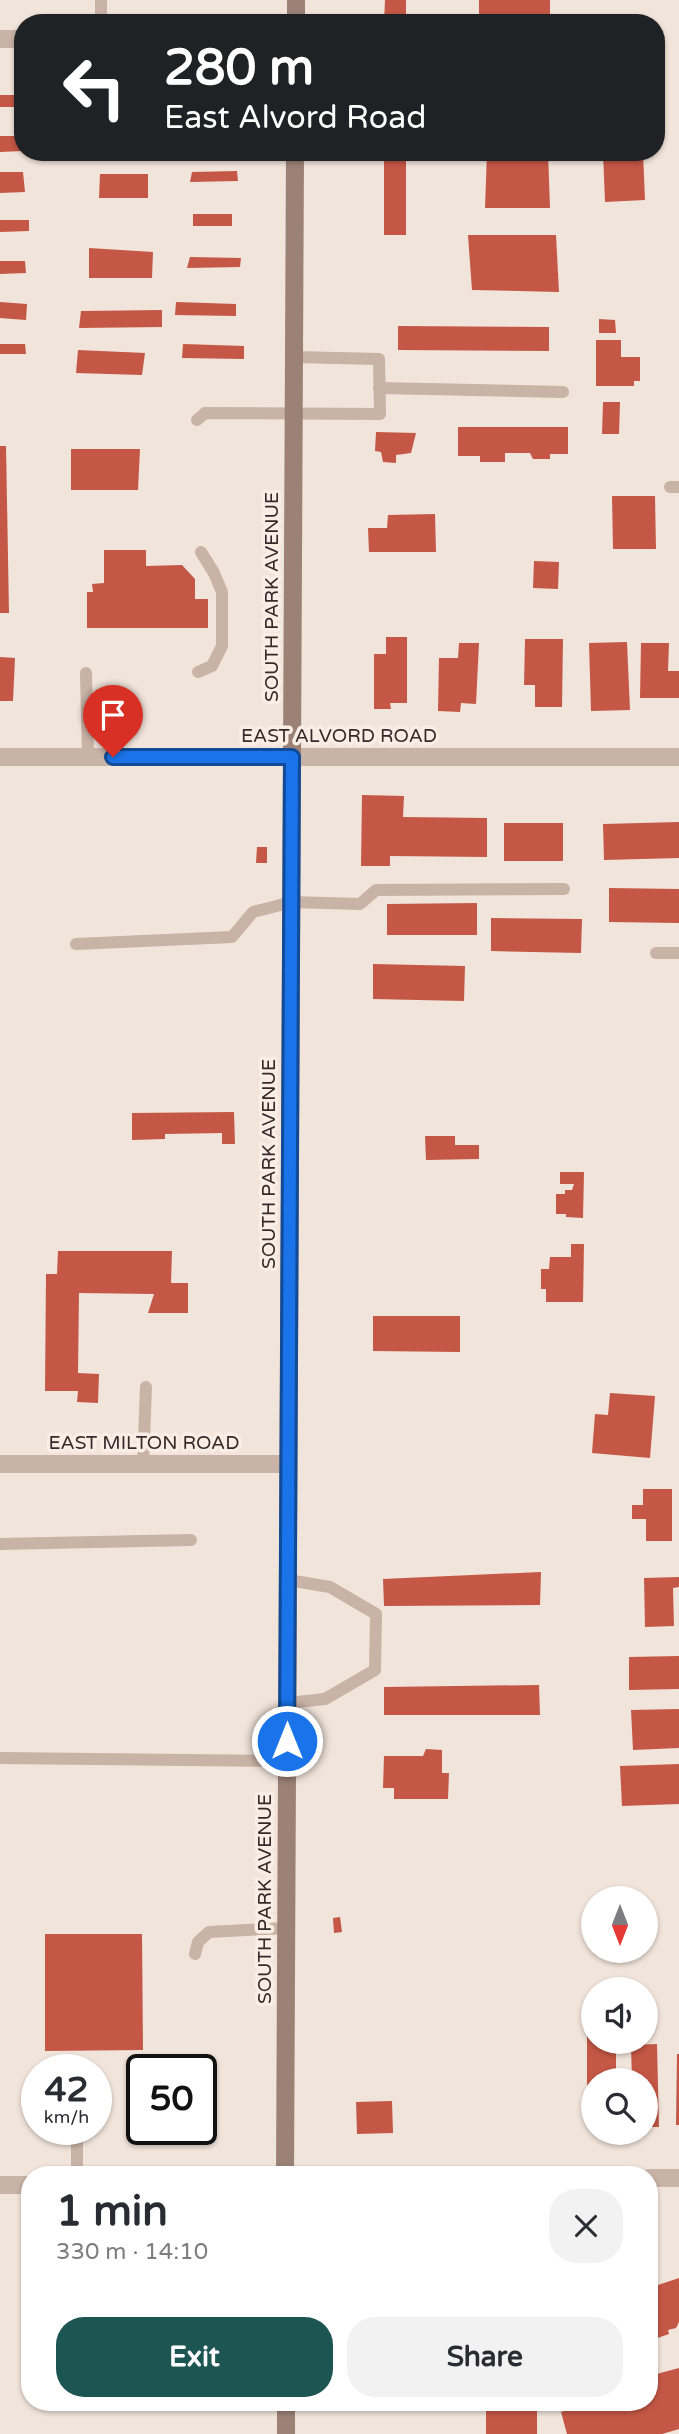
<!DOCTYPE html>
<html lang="en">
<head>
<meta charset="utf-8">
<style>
  :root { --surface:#fff; --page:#f2f2f3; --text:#2b2b33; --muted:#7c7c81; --accent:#1d5553 }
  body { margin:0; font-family:"Varela Round",sans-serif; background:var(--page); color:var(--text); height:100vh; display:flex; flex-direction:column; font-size:26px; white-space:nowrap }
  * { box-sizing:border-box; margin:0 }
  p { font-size:23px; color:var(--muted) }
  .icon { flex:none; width:38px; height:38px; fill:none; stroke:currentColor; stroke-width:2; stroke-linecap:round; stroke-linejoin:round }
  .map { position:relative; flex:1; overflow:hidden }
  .side { position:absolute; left:21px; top:2166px; width:637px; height:245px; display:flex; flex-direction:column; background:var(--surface); border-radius:28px; box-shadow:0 2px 5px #0004 }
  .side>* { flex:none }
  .banner { position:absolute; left:14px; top:14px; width:651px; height:147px; border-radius:28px; box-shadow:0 2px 5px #0004; background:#202124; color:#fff; overflow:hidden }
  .needle { width:46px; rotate:180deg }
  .buttons { position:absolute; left:581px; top:1886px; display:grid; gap:14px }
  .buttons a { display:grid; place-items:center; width:77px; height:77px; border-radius:50%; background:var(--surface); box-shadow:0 2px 5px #0004; font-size:35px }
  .speed { position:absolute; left:21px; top:2054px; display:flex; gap:14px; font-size:35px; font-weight:700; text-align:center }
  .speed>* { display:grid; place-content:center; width:91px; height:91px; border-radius:50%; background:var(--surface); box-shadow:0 2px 5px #0004; line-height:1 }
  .speed small { font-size:18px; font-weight:400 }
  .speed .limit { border:4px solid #111; border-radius:10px; background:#fff; color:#111 }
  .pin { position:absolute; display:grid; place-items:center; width:60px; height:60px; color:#fff; margin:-72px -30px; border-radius:50% 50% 50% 0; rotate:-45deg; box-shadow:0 0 7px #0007 }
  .pin .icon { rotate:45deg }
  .me { position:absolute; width:77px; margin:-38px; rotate:0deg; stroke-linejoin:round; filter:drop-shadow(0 0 5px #0008) }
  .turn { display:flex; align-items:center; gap:24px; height:147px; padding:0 35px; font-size:32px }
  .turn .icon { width:91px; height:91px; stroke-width:2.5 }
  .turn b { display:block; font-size:49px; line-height:60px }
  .round { display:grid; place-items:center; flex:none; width:74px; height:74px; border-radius:28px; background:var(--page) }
  .head { display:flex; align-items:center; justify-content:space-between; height:119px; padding:0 35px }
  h1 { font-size:42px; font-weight:700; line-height:52px }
  .cta { display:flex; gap:14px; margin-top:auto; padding:14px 35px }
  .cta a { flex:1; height:80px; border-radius:28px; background:var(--accent); color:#fff; font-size:28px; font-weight:700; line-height:80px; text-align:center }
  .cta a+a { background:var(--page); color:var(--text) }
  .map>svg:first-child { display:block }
  .building { fill:#c45745 }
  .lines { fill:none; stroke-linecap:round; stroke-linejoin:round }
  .service { stroke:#c9b2a6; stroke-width:12 }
  .minor { stroke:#c9b2a6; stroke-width:18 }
  .tertiary { stroke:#c9b2a6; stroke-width:18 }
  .secondary { stroke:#9c8177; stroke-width:18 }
  .route-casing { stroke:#114b97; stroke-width:18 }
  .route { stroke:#1a73e8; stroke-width:12 }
  .labels { text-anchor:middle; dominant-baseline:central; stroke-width:7; stroke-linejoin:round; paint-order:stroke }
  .street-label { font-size:19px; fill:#352a27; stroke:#f9eee6 }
</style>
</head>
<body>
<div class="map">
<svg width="679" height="2434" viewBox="0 0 679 2434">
  <rect width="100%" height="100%" fill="#f1e4da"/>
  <g class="building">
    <path d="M 385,0 L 406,0 L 406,23 L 384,23 Z"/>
    <rect x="479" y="0" width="71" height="23"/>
    <path d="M 656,63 L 660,63 L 662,104 L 656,104 Z"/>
    <rect x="0" y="95" width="23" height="12"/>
    <path d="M 0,136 L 23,136 L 23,151 L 0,152 Z"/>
    <rect x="384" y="152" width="22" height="83"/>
    <path d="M 487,152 L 548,152 L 550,208 L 485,208 Z"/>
    <path d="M 603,152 L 643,152 L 645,200 L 605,202 Z"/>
    <path d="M 237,171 L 238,181 L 190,182 L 192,172 Z"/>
    <path d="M 0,172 L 23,172 L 25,192 L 0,193 Z"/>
    <path d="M 100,174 L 148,174 L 148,198 L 99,198 Z"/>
    <rect x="193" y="214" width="39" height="12"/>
    <path d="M 0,220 L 29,220 L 29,231 L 0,232 Z"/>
    <path d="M 468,235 L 556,235 L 559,292 L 472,290 Z"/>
    <path d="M 89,248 L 153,252 L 152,278 L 89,278 Z"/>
    <path d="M 190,257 L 241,258 L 240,267 L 187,268 Z"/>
    <path d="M 0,261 L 25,261 L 26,273 L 0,274 Z"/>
    <path d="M 0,302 L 27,304 L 26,320 L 0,318 Z"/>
    <path d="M 176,302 L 236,304 L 236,316 L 175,315 Z"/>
    <path d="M 162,310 L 162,327 L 79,328 L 81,311 Z"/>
    <path d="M 599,319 L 615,320 L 616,333 L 599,333 Z"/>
    <path d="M 398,326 L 549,327 L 549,351 L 398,350 Z"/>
    <path d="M 596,340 L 621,340 L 621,357 L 640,357 L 640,381 L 634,381 L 634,386 L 596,386 Z"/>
    <path d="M 0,344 L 25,344 L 26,354 L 0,354 Z"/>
    <path d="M 183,344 L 244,346 L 244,359 L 182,358 Z"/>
    <path d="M 78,350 L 145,353 L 142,375 L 76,373 Z"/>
    <path d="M 603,402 L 620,402 L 619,434 L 602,434 Z"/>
    <path d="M 458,427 L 568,427 L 568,454 L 550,454 L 550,459 L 533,459 L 530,453 L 505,453 L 505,462 L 480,462 L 480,456 L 458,456 Z"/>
    <path d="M 376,432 L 416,433 L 411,453 L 396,455 L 396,463 L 383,462 L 381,452 L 375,451 Z"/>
    <path d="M 0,446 L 6,446 L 9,613 L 0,613 Z"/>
    <path d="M 71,449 L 140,449 L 138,490 L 71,490 Z"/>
    <path d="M 612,496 L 655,496 L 656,549 L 613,549 Z"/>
    <path d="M 435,514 L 436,552 L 369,552 L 368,528 L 387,528 L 388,515 Z"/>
    <path d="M 104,550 L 146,550 L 146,566 L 182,565 L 195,579 L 195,599 L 208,599 L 208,628 L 87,628 L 87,592 L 93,592 L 92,584 L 104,583 Z"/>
    <path d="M 534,561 L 559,562 L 558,589 L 533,588 Z"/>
    <path d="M 386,637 L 407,637 L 407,703 L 390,703 L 391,709 L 374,709 L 374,654 L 386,654 Z"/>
    <path d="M 525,639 L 563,639 L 562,707 L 535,707 L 535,685 L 524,685 Z"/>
    <path d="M 627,642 L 630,710 L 591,711 L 589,643 Z"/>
    <path d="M 459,643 L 479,643 L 476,704 L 461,703 L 460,712 L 438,711 L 439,658 L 458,658 Z"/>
    <path d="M 641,643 L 669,643 L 668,671 L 679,671 L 679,698 L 640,698 Z"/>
    <path d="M 0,657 L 15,658 L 13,701 L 0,701 Z"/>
    <path d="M 362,795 L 404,796 L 403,817 L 487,818 L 487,857 L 390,856 L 390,866 L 361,866 Z"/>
    <path d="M 679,822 L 679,858 L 604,860 L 603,824 Z"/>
    <rect x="504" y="823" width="59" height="38"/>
    <path d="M 257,847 L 267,847 L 267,863 L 256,863 Z"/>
    <path d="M 609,888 L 679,889 L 679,923 L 609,922 Z"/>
    <path d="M 477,903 L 477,935 L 387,935 L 387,904 Z"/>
    <path d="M 491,918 L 582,919 L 581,953 L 491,951 Z"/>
    <path d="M 373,964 L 465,966 L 464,1001 L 373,999 Z"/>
    <path d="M 234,1112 L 235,1144 L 222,1144 L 222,1133 L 165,1134 L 165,1139 L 132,1140 L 132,1113 Z"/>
    <path d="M 425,1136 L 455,1136 L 455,1145 L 479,1145 L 479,1159 L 426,1160 Z"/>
    <path d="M 560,1172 L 584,1172 L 583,1218 L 566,1217 L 566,1214 L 556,1214 L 556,1194 L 565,1194 L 565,1190 L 572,1190 L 574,1184 L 560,1184 Z"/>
    <path d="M 571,1244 L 584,1244 L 583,1302 L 546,1302 L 546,1289 L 541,1289 L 541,1269 L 549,1269 L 550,1257 L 571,1257 Z"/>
    <path d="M 58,1251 L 172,1251 L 171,1283 L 188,1283 L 188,1313 L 148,1313 L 154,1294 L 79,1293 L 78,1373 L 99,1374 L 98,1403 L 77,1402 L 78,1391 L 45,1391 L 46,1274 L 57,1274 Z"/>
    <path d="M 373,1316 L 460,1316 L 460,1352 L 373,1351 Z"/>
    <path d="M 610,1393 L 655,1396 L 650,1458 L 592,1453 L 595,1414 L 608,1415 Z"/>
    <path d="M 643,1489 L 672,1489 L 672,1541 L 646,1541 L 646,1519 L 632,1519 L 632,1505 L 643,1505 Z"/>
    <path d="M 541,1572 L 540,1605 L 384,1606 L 383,1579 Z"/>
    <path d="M 679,1577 L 679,1587 L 673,1588 L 674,1626 L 645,1627 L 644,1578 Z"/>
    <path d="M 679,1656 L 679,1689 L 629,1690 L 629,1657 Z"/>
    <path d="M 539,1685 L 540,1715 L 384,1715 L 384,1687 Z"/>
    <path d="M 679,1709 L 679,1748 L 633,1750 L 631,1710 Z"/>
    <path d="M 426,1749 L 442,1750 L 442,1773 L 449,1773 L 448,1799 L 394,1799 L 394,1788 L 383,1788 L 384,1756 L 423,1756 Z"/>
    <path d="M 679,1764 L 679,1804 L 622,1806 L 620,1766 Z"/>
    <path d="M 340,1917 L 342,1932 L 334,1933 L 333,1918 Z"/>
    <path d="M 45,1934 L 142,1934 L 143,2050 L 45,2051 Z"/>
    <rect x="607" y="1982" width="18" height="8"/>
    <path d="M 587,2036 L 593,2036 L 593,2042 L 616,2042 L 616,2081 L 593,2081 L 593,2122 L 587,2122 Z"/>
    <path d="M 657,2044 L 659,2127 L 646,2127 L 646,2081 L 632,2081 L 631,2045 Z"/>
    <path d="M 677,2054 L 679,2054 L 679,2125 L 676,2125 Z"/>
    <path d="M 392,2101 L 393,2133 L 357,2134 L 356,2102 Z"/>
    <path d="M 679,2278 L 679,2322 L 676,2328 L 668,2330 L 669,2334 L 649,2341 L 649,2288 Z"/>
    <path d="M 679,2368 L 679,2429 L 662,2434 L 567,2434 L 561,2412 L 593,2403 L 649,2403 L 649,2376 Z"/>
    <rect x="486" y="2403" width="51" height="31"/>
  </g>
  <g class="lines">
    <g class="service">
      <path d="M 101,23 L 101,0"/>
      <path d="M 379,388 L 563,392"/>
      <path d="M 197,420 L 205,413 L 380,414 L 379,359 L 294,357"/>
      <path d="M 670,487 L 679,487"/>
      <path d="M 198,672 L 212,666 L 222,646 L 222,592 L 214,573 L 201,552"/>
      <path d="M 86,673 L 88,757"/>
      <path d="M 76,944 L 232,937 L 253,912 L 269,908 L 291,902 L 360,904 L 376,890 L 564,889"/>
      <path d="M 656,953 L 679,953"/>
      <path d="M 143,1464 L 146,1387"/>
      <path d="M 0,1544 L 191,1540"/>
      <path d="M 287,1703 L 325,1699 L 375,1670 L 376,1614 L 330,1587 L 288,1580"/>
      <path d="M 0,1758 L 287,1761"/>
      <path d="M 195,1954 L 198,1942 L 209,1932 L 286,1928"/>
      <path d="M 77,2130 L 77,2175"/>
    </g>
    <g class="minor">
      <path d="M 0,39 L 23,39"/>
      <path d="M 0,757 L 679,757"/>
      <path d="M 0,1464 L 288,1464"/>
    </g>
    <g class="tertiary">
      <path d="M 649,2178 L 679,2178"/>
      <path d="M 0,2185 L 30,2185"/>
    </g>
    <g class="secondary">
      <path d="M 296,0 L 296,23"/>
      <path d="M 285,2175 L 295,152"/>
      <path d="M 286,2403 L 286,2434"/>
    </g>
  </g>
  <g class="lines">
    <defs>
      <path id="route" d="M 113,757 L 292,757 L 287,1741"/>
    </defs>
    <use href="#route" class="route-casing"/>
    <use href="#route" class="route"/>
  </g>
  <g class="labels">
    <g class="street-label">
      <text transform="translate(272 597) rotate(-90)">SOUTH PARK AVENUE</text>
      <text x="339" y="736">EAST ALVORD ROAD</text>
      <text transform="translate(269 1164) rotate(-90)">SOUTH PARK AVENUE</text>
      <text x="144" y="1443">EAST MILTON ROAD</text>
      <text transform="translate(265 1899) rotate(-90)">SOUTH PARK AVENUE</text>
    </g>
  </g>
</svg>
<div class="buttons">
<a><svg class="needle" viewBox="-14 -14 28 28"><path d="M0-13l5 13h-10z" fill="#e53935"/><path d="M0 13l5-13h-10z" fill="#7c7c81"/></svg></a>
<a><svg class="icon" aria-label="sound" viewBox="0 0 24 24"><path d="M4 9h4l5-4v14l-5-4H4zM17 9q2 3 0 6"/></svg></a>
<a><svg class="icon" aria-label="search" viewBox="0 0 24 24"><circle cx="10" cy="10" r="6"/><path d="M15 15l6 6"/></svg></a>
</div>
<div class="speed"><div>42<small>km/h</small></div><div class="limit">50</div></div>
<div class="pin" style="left:113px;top:757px;background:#d93025"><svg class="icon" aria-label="arrive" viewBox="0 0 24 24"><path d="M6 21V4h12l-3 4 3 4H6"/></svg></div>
<svg class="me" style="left:287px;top:1741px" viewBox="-20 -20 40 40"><circle r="17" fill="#1a73e8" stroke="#fff" stroke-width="3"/><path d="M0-11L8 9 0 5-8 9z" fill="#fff"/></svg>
<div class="banner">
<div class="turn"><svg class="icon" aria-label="left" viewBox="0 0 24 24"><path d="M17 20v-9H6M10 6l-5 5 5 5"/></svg><div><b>280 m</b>East Alvord Road</div></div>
</div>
<section class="side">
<div class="head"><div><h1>1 min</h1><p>330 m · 14:10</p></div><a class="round"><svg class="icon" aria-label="close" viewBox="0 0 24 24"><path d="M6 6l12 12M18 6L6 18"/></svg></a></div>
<div class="cta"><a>Exit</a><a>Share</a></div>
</section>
</div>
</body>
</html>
